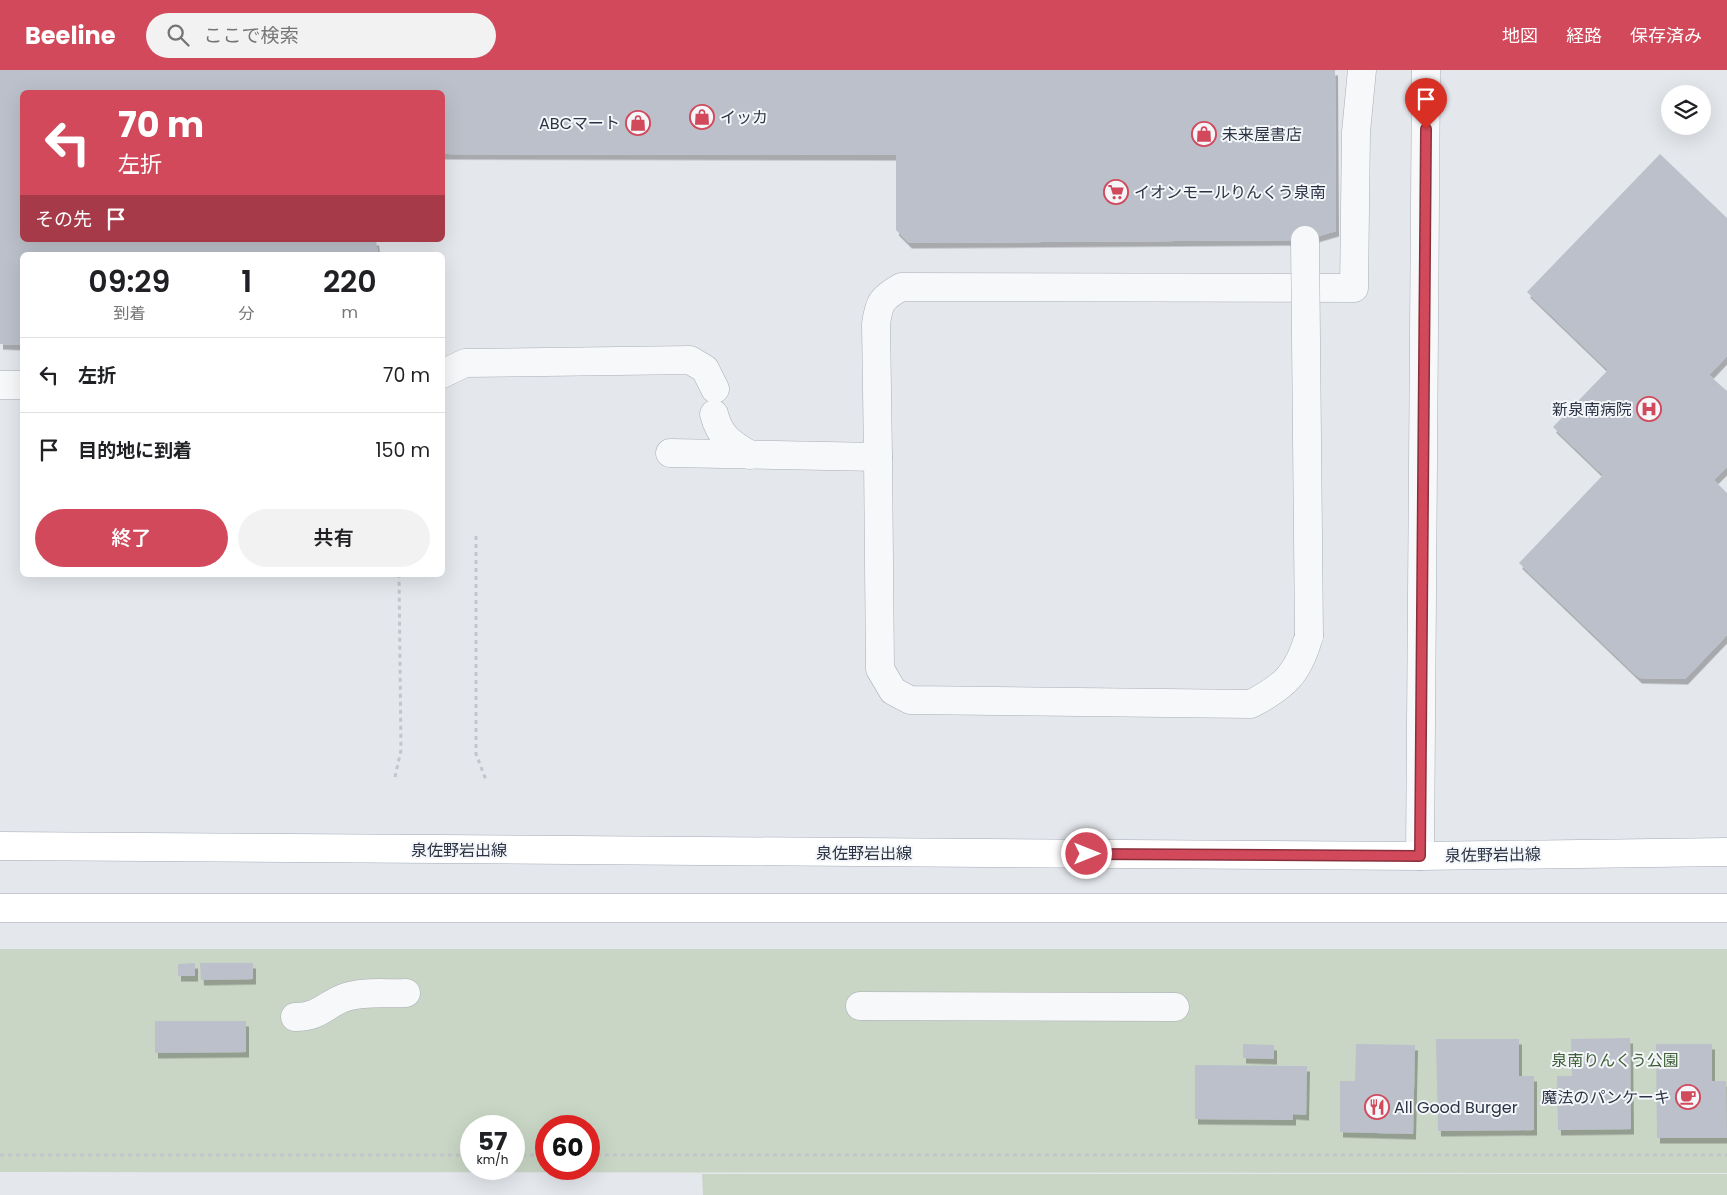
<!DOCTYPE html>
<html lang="ja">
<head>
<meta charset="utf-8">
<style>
  :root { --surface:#fff; --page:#f2f2f2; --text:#202124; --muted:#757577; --line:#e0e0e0; --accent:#d1495b }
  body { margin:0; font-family:Poppins,"Noto Sans JP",sans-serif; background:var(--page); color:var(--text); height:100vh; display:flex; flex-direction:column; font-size:19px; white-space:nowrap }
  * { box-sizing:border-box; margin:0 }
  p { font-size:16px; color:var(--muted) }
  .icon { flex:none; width:28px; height:28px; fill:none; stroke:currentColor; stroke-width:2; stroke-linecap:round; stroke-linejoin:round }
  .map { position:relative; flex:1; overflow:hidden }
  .sheet { position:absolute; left:20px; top:182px; width:425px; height:325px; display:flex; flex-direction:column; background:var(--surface); border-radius:8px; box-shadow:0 5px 20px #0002 }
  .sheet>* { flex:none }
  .banner { position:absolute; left:20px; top:20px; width:425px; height:152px; border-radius:8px; box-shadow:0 5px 20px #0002; background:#d1495b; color:#fff; overflow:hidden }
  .tools { position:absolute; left:1661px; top:15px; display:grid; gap:10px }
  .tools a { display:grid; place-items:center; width:50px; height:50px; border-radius:50%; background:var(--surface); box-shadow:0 5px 20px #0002; font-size:25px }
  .speed { position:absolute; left:460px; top:1045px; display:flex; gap:10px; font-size:25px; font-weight:700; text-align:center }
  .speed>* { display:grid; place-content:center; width:65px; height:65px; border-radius:50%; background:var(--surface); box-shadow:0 5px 20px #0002; line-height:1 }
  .speed small { font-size:12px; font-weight:400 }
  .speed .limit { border:8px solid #d22; background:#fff; color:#111 }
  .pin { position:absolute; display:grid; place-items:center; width:42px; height:42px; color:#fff; margin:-51px -21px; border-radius:50% 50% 50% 0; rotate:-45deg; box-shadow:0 0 5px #0007 }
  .pin .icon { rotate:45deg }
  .me { position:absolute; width:55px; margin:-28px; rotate:90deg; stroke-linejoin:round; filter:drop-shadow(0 0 4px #0008) }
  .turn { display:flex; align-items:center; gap:18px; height:105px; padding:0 15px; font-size:22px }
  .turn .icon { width:65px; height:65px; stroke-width:2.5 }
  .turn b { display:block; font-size:35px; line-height:42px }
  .then { display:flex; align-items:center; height:48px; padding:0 15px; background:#0003; gap:10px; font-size:19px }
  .eta { display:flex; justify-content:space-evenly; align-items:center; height:85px; text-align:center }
  .eta b { font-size:30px; font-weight:600; line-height:35px }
  .action { display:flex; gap:10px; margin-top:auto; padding:10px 15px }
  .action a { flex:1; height:58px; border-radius:30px; background:var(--accent); color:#fff; font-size:20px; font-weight:600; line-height:58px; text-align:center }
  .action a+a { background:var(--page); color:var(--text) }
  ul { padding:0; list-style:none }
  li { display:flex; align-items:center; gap:15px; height:75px; padding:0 15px; border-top:1px solid var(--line) }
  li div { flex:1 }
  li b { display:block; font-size:19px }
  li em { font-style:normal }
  header { display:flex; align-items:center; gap:30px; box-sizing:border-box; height:70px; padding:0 25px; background:var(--accent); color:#fff }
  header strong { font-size:24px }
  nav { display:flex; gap:28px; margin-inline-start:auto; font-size:18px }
  .search { width:350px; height:45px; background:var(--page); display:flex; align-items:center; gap:12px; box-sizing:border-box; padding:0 18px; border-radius:28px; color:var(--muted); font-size:19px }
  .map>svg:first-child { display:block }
  .green { fill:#c9d6c5; fill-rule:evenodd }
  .building { fill:#bbc0ca; filter:url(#shadow) }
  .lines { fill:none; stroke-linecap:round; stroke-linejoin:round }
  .minor-casing { stroke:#a9aeb7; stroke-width:29 }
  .major-casing { stroke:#a3abb8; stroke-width:29 }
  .path { stroke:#c2c5cb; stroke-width:3; stroke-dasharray:4 4; stroke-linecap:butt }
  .minor { stroke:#f7f8fa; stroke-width:28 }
  .major { stroke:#fff; stroke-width:28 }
  .minor-bridge-casing { stroke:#a9aeb7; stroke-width:29; stroke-linecap:butt }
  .minor-bridge { stroke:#f7f8fa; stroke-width:28 }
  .route-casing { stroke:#882f3b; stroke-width:12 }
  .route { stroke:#d1495b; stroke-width:9 }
  .labels { text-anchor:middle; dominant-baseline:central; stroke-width:4; stroke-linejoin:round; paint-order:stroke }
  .poi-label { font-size:16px; fill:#2b3445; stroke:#f4f6f9; text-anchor:start }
  .street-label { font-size:16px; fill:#2b3445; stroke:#f4f6f9 }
  .park-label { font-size:16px; fill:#3f6138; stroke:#f4f6f9 }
</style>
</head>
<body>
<header>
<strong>Beeline</strong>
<div class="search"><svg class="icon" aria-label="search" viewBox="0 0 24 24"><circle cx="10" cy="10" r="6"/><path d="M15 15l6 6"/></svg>ここで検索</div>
<nav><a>地図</a><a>経路</a><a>保存済み</a></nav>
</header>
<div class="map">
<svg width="1727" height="1125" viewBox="0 0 1727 1125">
  <defs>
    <filter id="shadow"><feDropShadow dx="3" dy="5.5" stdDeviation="0" flood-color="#0004"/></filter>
  </defs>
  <rect width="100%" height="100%" fill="#e4e7ec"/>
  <g class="green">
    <path d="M 0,879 L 1727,879 L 1727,1103 L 0,1102 ZM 471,1056 L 514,1056 L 514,1099 L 471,1099 ZM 546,1056 L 589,1056 L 589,1099 L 546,1099 Z"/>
    <path d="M 702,1104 L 1727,1104 L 1727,1125 L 703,1125 Z"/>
  </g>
  <g class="building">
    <path d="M 0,0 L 1335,0 L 1336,161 L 1305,170 L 909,173 L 896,160 L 896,85 L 442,84 L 442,22 L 22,22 L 22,170 L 376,170 L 378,185 L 22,185 L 22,275 L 0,274 Z"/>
    <path d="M 1660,84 L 1727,148 L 1727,286 L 1709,305 L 1727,321 L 1727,397 L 1714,410 L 1727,423 L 1727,565 L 1685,609 L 1639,608 L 1519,493 L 1603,405 L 1553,357 L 1608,300 L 1527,222 Z"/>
    <path d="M 195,893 L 195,906 L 178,906 L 178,894 Z"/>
    <path d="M 200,893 L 253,893 L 253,909 L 201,910 Z"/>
    <path d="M 155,951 L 246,951 L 246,982 L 155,983 Z"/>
    <path d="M 1630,968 L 1631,1059 L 1558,1060 L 1557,1006 L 1572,1006 L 1571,969 Z"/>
    <path d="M 1436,969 L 1519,969 L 1519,1006 L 1534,1006 L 1534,1060 L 1438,1061 Z"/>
    <path d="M 1243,974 L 1274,975 L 1274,989 L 1243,988 Z"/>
    <path d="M 1356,974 L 1415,975 L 1413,1064 L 1340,1062 L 1340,1011 L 1355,1011 Z"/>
    <path d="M 1656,974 L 1712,974 L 1712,1011 L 1726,1011 L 1727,1068 L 1657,1068 Z"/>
    <path d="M 1195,995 L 1307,996 L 1306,1045 L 1293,1044 L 1293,1050 L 1195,1049 Z"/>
  </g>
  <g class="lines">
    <defs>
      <g id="minor">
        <path d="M 442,304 L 465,293 L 690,290 L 705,299 L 715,319"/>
        <path d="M 0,315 L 22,315"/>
        <path d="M 714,344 C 720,367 730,373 750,385"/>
        <path d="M 670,383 L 878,387 L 876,254 C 879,232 882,228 901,217 L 1354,218 L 1356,62 L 1362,0"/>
        <path d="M 878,387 L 880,599 L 893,621 L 910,630 L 1251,634 C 1285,616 1298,604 1309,566"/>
        <path d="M 1420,786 L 1426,0"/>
        <path d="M 860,936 L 1175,937"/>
        <path d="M 295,947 C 321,947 325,934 346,927 C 365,921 387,924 406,923"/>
      </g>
      <g id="major">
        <path d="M 0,776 L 1420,786 L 1727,782"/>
        <path d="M 0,838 L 1727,838"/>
      </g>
    </defs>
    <use href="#minor" class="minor-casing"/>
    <use href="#major" class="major-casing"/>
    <g class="path">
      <path d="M 476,466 L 476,684 L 486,710"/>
      <path d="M 395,707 L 401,680 L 399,505"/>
      <path d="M 0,1085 L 471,1085"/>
      <path d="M 514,1085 L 546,1085"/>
      <path d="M 589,1085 L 1727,1085"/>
    </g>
    <use href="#minor" class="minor"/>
    <use href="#major" class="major"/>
    <defs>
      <path id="minor-bridge" d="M 1305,170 L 1309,566"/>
    </defs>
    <use href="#minor-bridge" class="minor-bridge-casing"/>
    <use href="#minor-bridge" class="minor-bridge"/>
  </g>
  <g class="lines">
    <defs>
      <path id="route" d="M 1087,784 L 1420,786 L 1426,59"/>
    </defs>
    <use href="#route" class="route-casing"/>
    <use href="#route" class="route"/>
  </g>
  <defs>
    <symbol id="shop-ring" viewBox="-11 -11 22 22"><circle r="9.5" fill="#f4f6f9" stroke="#d1495b" stroke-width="1.5"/><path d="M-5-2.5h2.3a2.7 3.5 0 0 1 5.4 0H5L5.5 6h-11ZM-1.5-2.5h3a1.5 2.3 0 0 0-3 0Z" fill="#d1495b"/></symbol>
    <symbol id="supermarket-ring" viewBox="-11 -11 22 22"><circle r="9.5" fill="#f4f6f9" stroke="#d1495b" stroke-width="1.5"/><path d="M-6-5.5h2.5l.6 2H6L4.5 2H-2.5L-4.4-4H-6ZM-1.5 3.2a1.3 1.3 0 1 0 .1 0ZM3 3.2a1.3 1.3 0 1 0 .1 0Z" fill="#d1495b"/></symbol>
    <symbol id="hospital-ring" viewBox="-11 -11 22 22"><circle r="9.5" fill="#f4f6f9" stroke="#d1495b" stroke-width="1.5"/><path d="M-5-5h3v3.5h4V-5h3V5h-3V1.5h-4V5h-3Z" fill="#d1495b"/></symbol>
    <symbol id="cafe-ring" viewBox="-11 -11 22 22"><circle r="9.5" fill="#f4f6f9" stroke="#d1495b" stroke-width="1.5"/><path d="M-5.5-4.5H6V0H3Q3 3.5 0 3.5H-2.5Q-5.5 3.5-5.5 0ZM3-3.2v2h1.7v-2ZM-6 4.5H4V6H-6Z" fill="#d1495b"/></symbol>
    <symbol id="restaurant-ring" viewBox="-11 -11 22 22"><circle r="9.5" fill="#f4f6f9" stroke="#d1495b" stroke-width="1.5"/><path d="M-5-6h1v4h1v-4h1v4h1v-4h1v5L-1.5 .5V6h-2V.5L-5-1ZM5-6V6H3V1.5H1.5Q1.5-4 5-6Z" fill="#d1495b"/></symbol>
  </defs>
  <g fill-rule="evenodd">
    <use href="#shop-ring" x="688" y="33" width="28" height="28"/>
    <use href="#shop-ring" x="624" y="39" width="28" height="28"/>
    <use href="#shop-ring" x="1190" y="50" width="28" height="28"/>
    <use href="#supermarket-ring" x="1102" y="108" width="28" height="28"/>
    <use href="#hospital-ring" x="1635" y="325" width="28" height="28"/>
    <use href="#cafe-ring" x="1674" y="1013" width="28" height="28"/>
    <use href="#restaurant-ring" x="1363" y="1023" width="28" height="28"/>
  </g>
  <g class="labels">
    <g class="poi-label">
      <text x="720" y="47">イッカ</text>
      <text x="620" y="53" text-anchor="end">ABCマート</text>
      <text x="1222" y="64">未来屋書店</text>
      <text x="1134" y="122">イオンモールりんくう泉南</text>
      <text x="1632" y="339" text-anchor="end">新泉南病院</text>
      <text x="1670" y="1027" text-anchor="end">魔法のパンケーキ</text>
      <text x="1394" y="1037">All Good Burger</text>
    </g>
    <g class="street-label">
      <text x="459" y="780">泉佐野岩出線</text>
      <text x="864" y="783">泉佐野岩出線</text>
      <text transform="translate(1493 785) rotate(-1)">泉佐野岩出線</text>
    </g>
    <g class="park-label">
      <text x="1615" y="990">泉南りんくう公園</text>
    </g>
  </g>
</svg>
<div class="tools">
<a><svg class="icon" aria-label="layers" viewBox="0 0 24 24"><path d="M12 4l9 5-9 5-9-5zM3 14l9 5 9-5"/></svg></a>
</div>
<div class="speed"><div>57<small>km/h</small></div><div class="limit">60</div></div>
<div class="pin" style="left:1426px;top:59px;background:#d93025"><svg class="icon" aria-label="arrive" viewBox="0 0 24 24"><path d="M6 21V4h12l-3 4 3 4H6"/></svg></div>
<svg class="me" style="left:1087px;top:784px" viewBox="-20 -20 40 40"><circle r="17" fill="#d1495b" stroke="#fff" stroke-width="3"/><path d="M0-11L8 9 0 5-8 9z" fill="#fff"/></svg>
<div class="banner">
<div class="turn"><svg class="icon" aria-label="left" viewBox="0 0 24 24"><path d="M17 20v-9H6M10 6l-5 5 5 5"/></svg><div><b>70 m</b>左折</div></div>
<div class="then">その先<svg class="icon" aria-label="arrive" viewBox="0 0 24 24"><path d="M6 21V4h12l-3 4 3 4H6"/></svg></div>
</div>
<section class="sheet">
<div class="eta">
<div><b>09:29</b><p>到着</p></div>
<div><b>1</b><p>分</p></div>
<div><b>220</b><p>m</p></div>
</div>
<ul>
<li><svg class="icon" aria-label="left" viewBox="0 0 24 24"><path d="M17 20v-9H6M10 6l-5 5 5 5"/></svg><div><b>左折</b></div><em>70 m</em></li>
<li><svg class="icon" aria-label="arrive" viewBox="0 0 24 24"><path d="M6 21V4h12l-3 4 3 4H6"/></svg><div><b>目的地に到着</b></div><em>150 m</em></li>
</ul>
<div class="action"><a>終了</a><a>共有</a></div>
</section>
</div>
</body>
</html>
